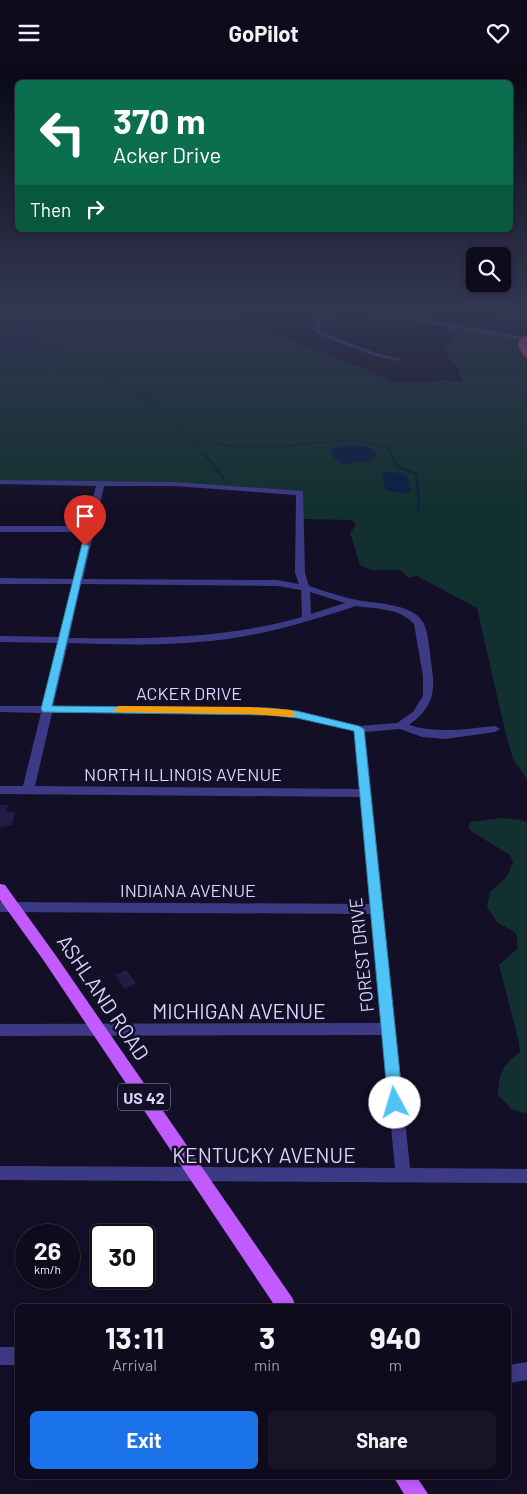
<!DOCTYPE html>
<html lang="en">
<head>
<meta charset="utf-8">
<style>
  :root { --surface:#0e0b1c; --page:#171425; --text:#f1f3f6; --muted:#9b9ba3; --line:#2e2b3b; --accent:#1a73e8 }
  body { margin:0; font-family:Barlow,sans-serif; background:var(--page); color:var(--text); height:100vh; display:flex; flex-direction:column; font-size:19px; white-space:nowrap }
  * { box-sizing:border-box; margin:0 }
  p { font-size:16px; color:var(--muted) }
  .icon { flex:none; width:28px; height:28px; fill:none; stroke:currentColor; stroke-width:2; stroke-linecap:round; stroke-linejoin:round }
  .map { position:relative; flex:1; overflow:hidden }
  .sheet { position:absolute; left:15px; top:1239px; width:496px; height:175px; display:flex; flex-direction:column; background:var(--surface); border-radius:8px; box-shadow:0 2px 8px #0003,0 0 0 1px var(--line) }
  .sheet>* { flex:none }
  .guide { position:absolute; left:15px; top:15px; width:498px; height:152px; border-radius:8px; box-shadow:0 2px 8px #0003,0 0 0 1px var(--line); background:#0b6e4f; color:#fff; overflow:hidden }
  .controls { position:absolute; left:466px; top:182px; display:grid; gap:10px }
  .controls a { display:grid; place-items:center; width:45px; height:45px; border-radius:8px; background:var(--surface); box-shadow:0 2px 8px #0003,0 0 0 1px var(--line); font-size:25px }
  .speed { position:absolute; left:15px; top:1159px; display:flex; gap:10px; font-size:25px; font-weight:700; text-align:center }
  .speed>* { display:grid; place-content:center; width:65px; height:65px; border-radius:50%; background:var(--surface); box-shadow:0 2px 8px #0003,0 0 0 1px var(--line); line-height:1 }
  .speed small { font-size:12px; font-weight:400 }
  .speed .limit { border:2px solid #111; border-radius:8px; background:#fff; color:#111 }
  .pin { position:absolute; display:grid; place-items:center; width:42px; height:42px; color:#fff; margin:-51px -21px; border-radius:50% 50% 50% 0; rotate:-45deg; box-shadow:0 0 5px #0007 }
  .pin .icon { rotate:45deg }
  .me { position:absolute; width:55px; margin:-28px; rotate:354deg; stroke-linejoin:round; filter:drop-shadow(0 0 4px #0008) }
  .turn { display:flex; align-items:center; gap:18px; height:105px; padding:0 15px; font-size:22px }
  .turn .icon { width:65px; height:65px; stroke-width:2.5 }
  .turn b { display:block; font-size:35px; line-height:42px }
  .then { display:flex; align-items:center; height:48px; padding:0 15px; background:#0003; gap:10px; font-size:19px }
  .eta { display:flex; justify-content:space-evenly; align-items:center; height:85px; text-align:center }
  .eta b { font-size:30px; font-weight:700; line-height:35px }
  .button { display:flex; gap:10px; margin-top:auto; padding:10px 15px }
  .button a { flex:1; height:58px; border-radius:8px; background:var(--accent); color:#fff; font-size:20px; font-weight:700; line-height:58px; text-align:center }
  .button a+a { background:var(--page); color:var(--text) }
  header { display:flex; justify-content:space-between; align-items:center; height:65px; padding:0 15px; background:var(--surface); font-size:22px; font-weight:700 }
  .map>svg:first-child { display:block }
  .green { fill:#12302f }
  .water { fill:#0a1f44 }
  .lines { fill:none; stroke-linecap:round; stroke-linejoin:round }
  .stream-far1 { stroke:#0a1f44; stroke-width:1 }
  .stream { stroke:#0a1f44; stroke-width:2 }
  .building { fill:#241b47 }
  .minor { fill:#3d3a85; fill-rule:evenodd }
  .major { fill:#c25bff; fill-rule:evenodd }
  .highway { fill:#ff4fa3; fill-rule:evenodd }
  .route { fill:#4fc3f7; stroke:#337fa1 }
  .slow { fill:#f59e0b }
  .labels { text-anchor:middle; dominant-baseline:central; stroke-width:5; stroke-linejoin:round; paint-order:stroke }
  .shield { fill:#130f26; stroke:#9e99be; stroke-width:1 }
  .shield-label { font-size:16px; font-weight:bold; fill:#d9d4ff }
  .street-label { font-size:18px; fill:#d9d4ff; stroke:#130f26 }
  .near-street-label { font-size:21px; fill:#d9d4ff; stroke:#130f26 }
</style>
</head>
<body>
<header><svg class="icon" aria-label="menu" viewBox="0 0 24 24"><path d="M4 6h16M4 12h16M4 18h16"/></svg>GoPilot<svg class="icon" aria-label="heart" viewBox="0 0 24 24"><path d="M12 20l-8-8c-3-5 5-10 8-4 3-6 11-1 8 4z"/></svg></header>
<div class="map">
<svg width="527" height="1429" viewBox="0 0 527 1429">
  <rect width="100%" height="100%" fill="#130f26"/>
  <g class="green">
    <path d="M 0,244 L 58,244 L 60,252 L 91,244 L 145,244 L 147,249 L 218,246 L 396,317 L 432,317 L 444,315 L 463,317 L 459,309 L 459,305 L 450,294 L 444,282 L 454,273 L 454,269 L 444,265 L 449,262 L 511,273 L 518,276 L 519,283 L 527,293 L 527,714 L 513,694 L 505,666 L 477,543 L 417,511 L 409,513 L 400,505 L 372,505 L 360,500 L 350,468 L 356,460 L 352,455 L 302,454 L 302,427 L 214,420 L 0,415 Z"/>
    <path d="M 395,244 L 449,244 L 434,248 L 424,255 L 396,250 Z"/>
    <path d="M 481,244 L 527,244 L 527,255 L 514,255 Z"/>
    <path d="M 502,753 L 520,755 L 527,757 L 527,1049 L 511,1044 L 498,1030 C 499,1009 502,1000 520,987 L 518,973 L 499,900 L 518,883 L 516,868 L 497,857 L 487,842 L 490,827 L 506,813 L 513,797 L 510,790 L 472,767 L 468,761 L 471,757 Z"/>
  </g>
  <g class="water">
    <path d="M 33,260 L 42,263 L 38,266 L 39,271 L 26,288 L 29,291 L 13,292 L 5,290 L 0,279 L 0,272 L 8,270 L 11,264 Z"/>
    <path d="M 46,277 L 55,278 L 58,282 L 57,285 C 52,291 45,294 38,289 L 38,285 Z"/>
    <path d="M 347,381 L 364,381 L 376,386 L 376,391 L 370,395 L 342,400 L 333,392 L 330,384 Z"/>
    <path d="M 387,407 L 400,408 L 408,412 L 411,426 C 404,430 392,428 385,424 L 382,410 L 383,408 Z"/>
  </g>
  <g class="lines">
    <g class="stream-far1">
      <path d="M 29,291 L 40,298 L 41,301 L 69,308"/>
      <path d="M 75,310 L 102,310 L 147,333 L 175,356 L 205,390"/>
      <path d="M 193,374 C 222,382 255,383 285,381 C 318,379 357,370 388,383 L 391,390"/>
    </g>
    <g class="stream">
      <path d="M 204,388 L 225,415"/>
      <path d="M 391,388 L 397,401 L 416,409 L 419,434 L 418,445"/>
    </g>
  </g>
  <g class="building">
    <path d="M 0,740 L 8,740 L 6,747 L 15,747 L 12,760 L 0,762 Z"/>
    <path d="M 126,905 L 136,918 L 125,924 L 115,910 Z"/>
  </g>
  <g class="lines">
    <g class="minor">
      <path d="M 327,244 L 334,244 L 321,258 L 319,264 L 321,267 L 376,288 L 400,294 L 400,296 L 372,290 L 317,269 L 313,264 L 316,256 Z"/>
      <path d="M 349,244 L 365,244 L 527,272 L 527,276 Z"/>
      <path d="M 0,415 L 175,417 L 303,426 L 305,508 L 309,521 C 325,526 341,532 357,535 C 376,539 414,538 424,559 C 429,570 430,592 432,604 C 436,630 430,645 409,660 C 438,669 465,664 495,661 L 500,664 L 495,667 L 445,674 L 422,672 L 400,664 L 365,667 L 410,1103 L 527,1104 L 527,1118 L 0,1115 L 0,1101 L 395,1103 L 382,970 L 0,971 L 0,959 L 381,958 L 371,849 L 0,847 L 0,837 L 370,839 L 360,732 L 0,729 L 0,721 L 23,721 L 41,648 L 0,647 L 0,641 L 43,641 L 58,578 L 0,577 L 0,571 L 59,572 L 72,519 L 0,519 L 0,513 L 74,514 L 85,467 L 0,467 L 0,461 L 86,461 L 96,421 L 0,419 ZM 104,421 L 175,421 L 296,430 L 295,508 L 299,519 L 277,515 L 83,514 ZM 81,519 L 277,521 L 301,525 L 302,552 C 226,574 148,574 69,573 ZM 310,527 L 345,538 L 311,549 ZM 356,541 C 376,544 400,543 414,559 L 423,611 L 423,631 L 413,647 L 397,658 L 359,661 L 297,646 L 269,643 L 53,641 L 68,578 C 121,580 175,581 227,574 C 272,568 313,555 356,541 ZM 52,648 L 269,649 L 297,652 L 354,666 L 359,724 L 35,721 Z"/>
      <rect x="0" y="1282" width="18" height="18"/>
      <path d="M 527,1297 L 527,1315 L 509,1318 L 509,1300 Z"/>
    </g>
    <g class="major">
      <path d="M 0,819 L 5,820 L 54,888 L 293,1234 L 295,1241 L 275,1241 L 44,896 L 0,835 Z"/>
      <path d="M 393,1411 L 416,1411 L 428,1429 L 404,1429 Z"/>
    </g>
    <path class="highway" d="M 524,271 L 527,272 L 527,292 L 524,291 L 518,281 L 520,274 Z"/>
  </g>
  <linearGradient id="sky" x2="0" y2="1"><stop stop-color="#0a0815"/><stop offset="0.55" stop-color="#333752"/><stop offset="1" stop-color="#333752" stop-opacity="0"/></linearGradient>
  <rect width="527" height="444" fill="url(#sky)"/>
  <path class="route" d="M 82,479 L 85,479 L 89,481 L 52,641 L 269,643 L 297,646 L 359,661 L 364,664 L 403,1038 L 400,1042 L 395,1044 L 390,1042 L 388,1038 L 354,666 L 297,653 L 269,650 L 43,647 L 41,644 Z"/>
  <path class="slow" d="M 119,641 L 250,642 L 291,645 L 296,649 L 291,652 L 250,649 L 115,647 L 114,645 Z"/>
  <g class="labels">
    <rect class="shield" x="118" y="1018.5" width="52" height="27" rx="4"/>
    <g class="shield-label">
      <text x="144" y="1032">US 42</text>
    </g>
    <g class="street-label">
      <text x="189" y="628">ACKER DRIVE</text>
      <text x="183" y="709">NORTH ILLINOIS AVENUE</text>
      <text x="188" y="825">INDIANA AVENUE</text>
      <text transform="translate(361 890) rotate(-96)">FOREST DRIVE</text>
    </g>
    <g class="near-street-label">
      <text transform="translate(104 932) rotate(56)">ASHLAND ROAD</text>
      <text x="239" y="945">MICHIGAN AVENUE</text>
      <text x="264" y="1089">KENTUCKY AVENUE</text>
    </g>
  </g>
</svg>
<div class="controls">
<a><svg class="icon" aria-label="search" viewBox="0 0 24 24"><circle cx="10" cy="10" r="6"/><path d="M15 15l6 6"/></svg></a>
</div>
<div class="speed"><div>26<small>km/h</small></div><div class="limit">30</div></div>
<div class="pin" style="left:85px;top:481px;background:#d93025"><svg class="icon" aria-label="arrive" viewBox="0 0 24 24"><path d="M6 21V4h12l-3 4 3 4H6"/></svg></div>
<svg class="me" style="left:395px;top:1038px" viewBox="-20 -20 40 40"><circle r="19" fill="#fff"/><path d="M0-13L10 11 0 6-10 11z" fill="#4fc3f7"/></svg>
<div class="guide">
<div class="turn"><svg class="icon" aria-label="left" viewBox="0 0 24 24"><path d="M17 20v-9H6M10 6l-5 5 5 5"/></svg><div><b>370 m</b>Acker Drive</div></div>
<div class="then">Then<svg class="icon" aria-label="right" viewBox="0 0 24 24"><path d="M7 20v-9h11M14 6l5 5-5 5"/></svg></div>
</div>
<section class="sheet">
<div class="eta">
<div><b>13:11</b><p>Arrival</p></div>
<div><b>3</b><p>min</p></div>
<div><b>940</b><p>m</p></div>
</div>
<div class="button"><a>Exit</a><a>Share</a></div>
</section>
</div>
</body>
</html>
